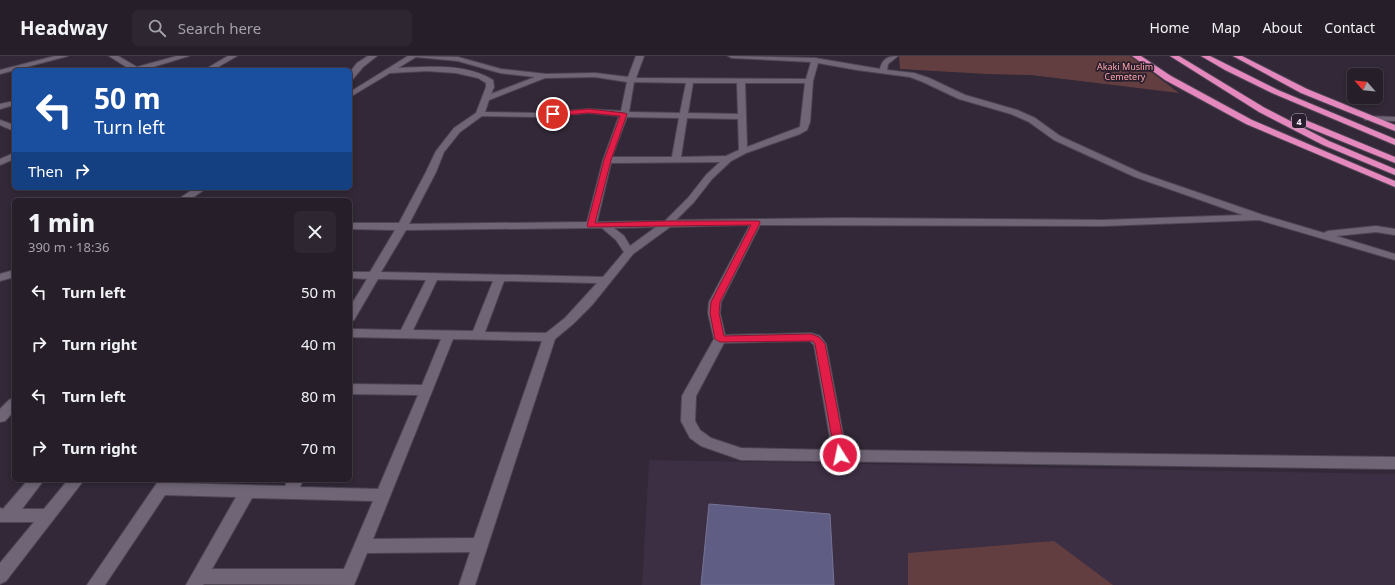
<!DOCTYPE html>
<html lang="en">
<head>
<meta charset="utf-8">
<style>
  :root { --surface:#261e29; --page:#2e2731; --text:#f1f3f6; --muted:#a4a2a8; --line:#423c46 }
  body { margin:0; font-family:"Noto Sans",sans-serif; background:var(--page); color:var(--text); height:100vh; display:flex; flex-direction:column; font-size:15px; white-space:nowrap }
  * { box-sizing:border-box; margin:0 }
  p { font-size:13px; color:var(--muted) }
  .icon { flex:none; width:22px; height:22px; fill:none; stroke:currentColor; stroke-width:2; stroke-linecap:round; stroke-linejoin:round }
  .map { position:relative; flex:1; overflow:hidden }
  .panel { position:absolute; left:12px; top:142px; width:340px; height:284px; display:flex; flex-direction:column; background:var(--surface); border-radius:6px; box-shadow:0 2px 6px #0003,0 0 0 1px var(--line) }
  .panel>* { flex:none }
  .guide { position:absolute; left:12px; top:12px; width:340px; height:122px; border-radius:6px; box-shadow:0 2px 6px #0003,0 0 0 1px var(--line); background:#1a4fa0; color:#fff; overflow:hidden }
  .needle { width:26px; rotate:297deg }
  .controls { position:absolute; left:1347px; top:12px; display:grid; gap:8px }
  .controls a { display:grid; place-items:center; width:36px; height:36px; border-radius:6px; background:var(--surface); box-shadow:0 2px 6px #0003,0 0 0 1px var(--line); font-size:20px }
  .pin { position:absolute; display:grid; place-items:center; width:34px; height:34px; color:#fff; margin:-17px; border:2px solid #fff; border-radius:50%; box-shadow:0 1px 4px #0007 }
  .me { position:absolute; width:44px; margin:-22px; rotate:350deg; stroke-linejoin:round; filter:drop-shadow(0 0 3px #0008) }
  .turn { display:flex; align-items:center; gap:14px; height:84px; padding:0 16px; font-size:18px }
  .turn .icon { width:52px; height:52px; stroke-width:2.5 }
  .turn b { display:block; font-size:28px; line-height:34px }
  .then { display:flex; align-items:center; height:38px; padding:0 16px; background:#0003; gap:8px; font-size:15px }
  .round { display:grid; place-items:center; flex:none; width:42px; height:42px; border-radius:6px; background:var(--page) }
  .headline { display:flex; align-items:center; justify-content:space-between; height:68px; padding:0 16px }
  h1 { font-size:24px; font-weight:800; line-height:30px }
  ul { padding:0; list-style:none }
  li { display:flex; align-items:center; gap:12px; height:52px; padding:0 16px }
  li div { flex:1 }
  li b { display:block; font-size:15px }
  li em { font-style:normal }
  header { display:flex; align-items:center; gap:24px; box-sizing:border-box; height:56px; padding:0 20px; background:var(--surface); border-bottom:1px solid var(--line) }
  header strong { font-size:19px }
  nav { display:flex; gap:22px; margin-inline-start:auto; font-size:14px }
  .search { width:280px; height:36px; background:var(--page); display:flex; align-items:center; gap:10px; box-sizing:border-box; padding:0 14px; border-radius:6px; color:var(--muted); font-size:15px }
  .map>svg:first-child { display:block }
  .built { fill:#3c2e43 }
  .green { fill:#633e40 }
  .building { fill:#5f5d84; stroke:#767496 }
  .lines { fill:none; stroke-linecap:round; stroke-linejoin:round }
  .street-casing { stroke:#4e4553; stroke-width:2 }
  .highway-casing { stroke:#4e4553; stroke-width:2 }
  .street { fill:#706576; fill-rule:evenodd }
  .highway { fill:#e488bd; fill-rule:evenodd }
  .route { fill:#e11d48; stroke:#92132f }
  .labels { text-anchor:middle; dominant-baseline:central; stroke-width:3.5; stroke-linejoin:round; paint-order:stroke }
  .far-park-label { font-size:9px; fill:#fea6aa; stroke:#281e2d }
  .shield { fill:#281e2d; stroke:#b8b0bc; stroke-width:1 }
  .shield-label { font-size:9px; font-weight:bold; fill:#f5eef9 }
</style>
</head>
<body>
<header>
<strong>Headway</strong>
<div class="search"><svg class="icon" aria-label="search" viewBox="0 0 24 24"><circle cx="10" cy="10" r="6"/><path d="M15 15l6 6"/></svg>Search here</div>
<nav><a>Home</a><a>Map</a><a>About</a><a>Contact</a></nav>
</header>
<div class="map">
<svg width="1395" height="529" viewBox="0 0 1395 529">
  <rect width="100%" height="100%" fill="#322837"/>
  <path class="built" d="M 649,404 L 1395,418 L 1395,529 L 642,529 Z"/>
  <g class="green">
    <path d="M 899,0 L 1130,0 L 1179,37 L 1031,19 L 987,18 L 900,13 Z"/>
    <path d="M 1054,485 L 1113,529 L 908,529 L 908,497 Z"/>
  </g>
  <path class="building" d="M 709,448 L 830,458 L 834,529 L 701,529 Z"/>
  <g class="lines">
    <defs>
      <g id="street">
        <path d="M 55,0 L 68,0 L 0,18 L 0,14 Z"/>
        <path d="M 109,0 L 118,0 L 137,11 L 177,0 L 189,0 L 143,14 L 131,14 Z"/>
        <path d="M 228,0 L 237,0 L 213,14 L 204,14 Z"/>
        <path d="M 368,0 L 377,0 L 363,11 L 353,23 L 350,23 L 350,16 L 357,7 Z"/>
        <path d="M 408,0 L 458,1 L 501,13 L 546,18 L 595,17 L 628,21 L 636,0 L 644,0 L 636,22 L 806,23 L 811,6 L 732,2 L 728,0 L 815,2 L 880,13 C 882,3 888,0 898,0 L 888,8 L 887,14 L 914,17 L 929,22 L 965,39 L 1017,54 L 1035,62 L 1060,80 L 1141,117 L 1263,159 L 1324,177 L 1328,175 L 1376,170 L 1395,173 L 1395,179 L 1376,176 L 1336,180 L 1395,198 L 1395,204 L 1259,164 L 1103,170 L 760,169 L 721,246 L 720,257 L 725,279 L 811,277 L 820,280 L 826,288 L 846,394 L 1395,401 L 1395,413 L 741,404 L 701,390 L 690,382 L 681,365 L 682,340 L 714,283 L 708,257 L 709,246 L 750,169 L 670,171 L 633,198 L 592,249 L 573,268 L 555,283 L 475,529 L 459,529 L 470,496 L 367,497 L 354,529 L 204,528 L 203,529 L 186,529 L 236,441 L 165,439 L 105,529 L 87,529 L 159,424 L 174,424 L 173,427 L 285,430 L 288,424 L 303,424 L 300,431 L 378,433 L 418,339 L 350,338 L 350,328 L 422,329 L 441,283 L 350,281 L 350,273 L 401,274 L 426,224 L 378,223 L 354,264 L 350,265 L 350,251 L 367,223 L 350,222 L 350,216 L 370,216 L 395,174 L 350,173 L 350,167 L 399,167 L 426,116 L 436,95 L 454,72 L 476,57 L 486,31 L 486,27 L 478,22 L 456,17 L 427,15 L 390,17 L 350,41 L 350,36 ZM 416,1 L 458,5 L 500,17 L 535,21 L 491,38 L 494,31 L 493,24 C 465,7 430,11 398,12 ZM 818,7 L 857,14 L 910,21 L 923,26 L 959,43 L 1011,58 L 1029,66 L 1054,84 L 1135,121 L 1243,159 L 1103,164 L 844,162 L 676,164 L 694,146 L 712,123 L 731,105 L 746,97 L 800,78 L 807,74 L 810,66 L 813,25 ZM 595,21 L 627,26 L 621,55 L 589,53 L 539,57 L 485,56 L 489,44 L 545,22 ZM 634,26 L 686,27 L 680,57 L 629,56 ZM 693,27 L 737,27 L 738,58 L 688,57 ZM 745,27 L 805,27 L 800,71 L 747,91 ZM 589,57 L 619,60 L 603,104 L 587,166 L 409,168 L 436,116 L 444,96 L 460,76 L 482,60 L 539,61 ZM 627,61 L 679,62 L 672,101 L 612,101 ZM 687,62 L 738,63 L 739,94 L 726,100 L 681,101 ZM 720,106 L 706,119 L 688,142 L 665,165 L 597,166 L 611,107 ZM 656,171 L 630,190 L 624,180 L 614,172 ZM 588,172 L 602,172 L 616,184 L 624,196 L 603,221 L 381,216 L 406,174 ZM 437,224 L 493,225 L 473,275 L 413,274 ZM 504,225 L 597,227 L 565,262 L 546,277 L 485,276 ZM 453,283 L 542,285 L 474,482 L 373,483 ZM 810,285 L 814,289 L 832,394 L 741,392 L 711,382 L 700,374 L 695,365 L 696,340 L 724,287 ZM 252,442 L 373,445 L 344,513 L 212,513 Z"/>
        <path d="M 14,45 L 14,49 L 0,53 L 0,48 Z"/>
        <path d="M 1365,60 L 1395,61 L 1395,65 L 1368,64 L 1365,64 L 1364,62 Z"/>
        <path d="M 0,64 L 14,69 L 14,75 L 0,69 Z"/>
        <path d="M 14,97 L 14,103 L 0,109 L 0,103 Z"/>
        <path d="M 195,132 L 207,132 L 189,144 L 177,144 Z"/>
        <path d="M 14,214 L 14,221 L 0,225 L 0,218 Z"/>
        <path d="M 14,342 L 14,355 L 5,365 L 0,366 L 0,353 L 9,344 Z"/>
        <path d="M 28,424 L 44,424 L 22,453 L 44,453 L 68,424 L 84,424 L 6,525 L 0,528 L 0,507 L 34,466 L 0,466 L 0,452 L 3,453 Z"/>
      </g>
      <g id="highway">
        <path d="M 1132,0 L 1141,0 L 1171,20 L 1252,64 L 1395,125 L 1395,131 L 1246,68 L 1165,24 Z"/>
        <path d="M 1170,0 L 1179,0 L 1265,52 L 1329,85 L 1395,113 L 1395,119 L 1323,89 L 1259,56 Z"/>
        <path d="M 1201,0 L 1210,0 L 1278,34 L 1395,83 L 1395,89 L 1272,37 L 1225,14 Z"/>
        <path d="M 1233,0 L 1242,0 L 1307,33 L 1395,69 L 1395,75 L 1301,37 Z"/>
        <path d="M 1292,61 L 1298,61 L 1395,101 L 1395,107 L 1292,65 L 1291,63 Z"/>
      </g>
    </defs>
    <use href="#street" class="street-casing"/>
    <use href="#highway" class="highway-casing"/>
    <use href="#street" class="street"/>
    <use href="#highway" class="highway"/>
  </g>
  <path class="route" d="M 589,53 L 624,57 L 627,58 L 611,104 L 595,167 L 668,165 L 759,165 L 760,167 L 720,246 L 719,257 L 724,280 L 811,278 L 819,281 L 825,288 L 846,399 L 844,402 L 840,404 L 836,402 L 835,399 L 815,288 L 813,285 L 720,286 L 715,283 L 710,257 L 711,246 L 751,169 L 588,171 L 587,170 L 604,104 L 620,60 L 589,57 L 553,60 L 550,58 L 553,56 Z"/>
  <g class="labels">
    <g class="far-park-label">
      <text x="1125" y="10">Akaki Muslim<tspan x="1125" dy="10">Cemetery</tspan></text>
    </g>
    <rect class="shield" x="1292" y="58" width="14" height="14" rx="3"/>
    <g class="shield-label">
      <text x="1299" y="65">4</text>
    </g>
  </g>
</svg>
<div class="controls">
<a><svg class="needle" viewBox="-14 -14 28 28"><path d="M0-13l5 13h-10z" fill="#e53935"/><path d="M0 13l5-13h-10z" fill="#a4a2a8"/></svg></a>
</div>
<div class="pin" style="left:553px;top:58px;background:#d93025"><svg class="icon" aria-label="arrive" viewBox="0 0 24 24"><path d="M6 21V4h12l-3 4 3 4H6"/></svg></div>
<svg class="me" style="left:840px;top:399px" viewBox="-20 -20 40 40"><circle r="17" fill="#e11d48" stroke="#fff" stroke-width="3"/><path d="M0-11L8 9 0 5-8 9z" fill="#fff"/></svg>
<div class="guide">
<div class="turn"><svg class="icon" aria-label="left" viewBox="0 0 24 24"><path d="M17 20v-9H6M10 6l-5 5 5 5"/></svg><div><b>50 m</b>Turn left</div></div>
<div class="then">Then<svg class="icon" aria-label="right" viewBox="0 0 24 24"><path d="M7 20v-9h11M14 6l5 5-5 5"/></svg></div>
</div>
<section class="panel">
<div class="headline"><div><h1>1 min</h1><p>390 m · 18:36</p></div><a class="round"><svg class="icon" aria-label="close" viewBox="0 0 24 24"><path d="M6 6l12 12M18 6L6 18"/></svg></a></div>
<ul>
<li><svg class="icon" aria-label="left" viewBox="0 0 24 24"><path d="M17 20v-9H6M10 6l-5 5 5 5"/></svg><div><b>Turn left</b></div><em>50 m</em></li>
<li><svg class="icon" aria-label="right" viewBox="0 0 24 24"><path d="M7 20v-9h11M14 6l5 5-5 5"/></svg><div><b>Turn right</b></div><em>40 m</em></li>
<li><svg class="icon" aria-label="left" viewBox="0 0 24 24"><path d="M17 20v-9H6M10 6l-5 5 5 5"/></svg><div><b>Turn left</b></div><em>80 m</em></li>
<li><svg class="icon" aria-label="right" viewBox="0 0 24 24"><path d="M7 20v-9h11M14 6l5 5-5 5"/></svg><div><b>Turn right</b></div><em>70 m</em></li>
</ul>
</section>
</div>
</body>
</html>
